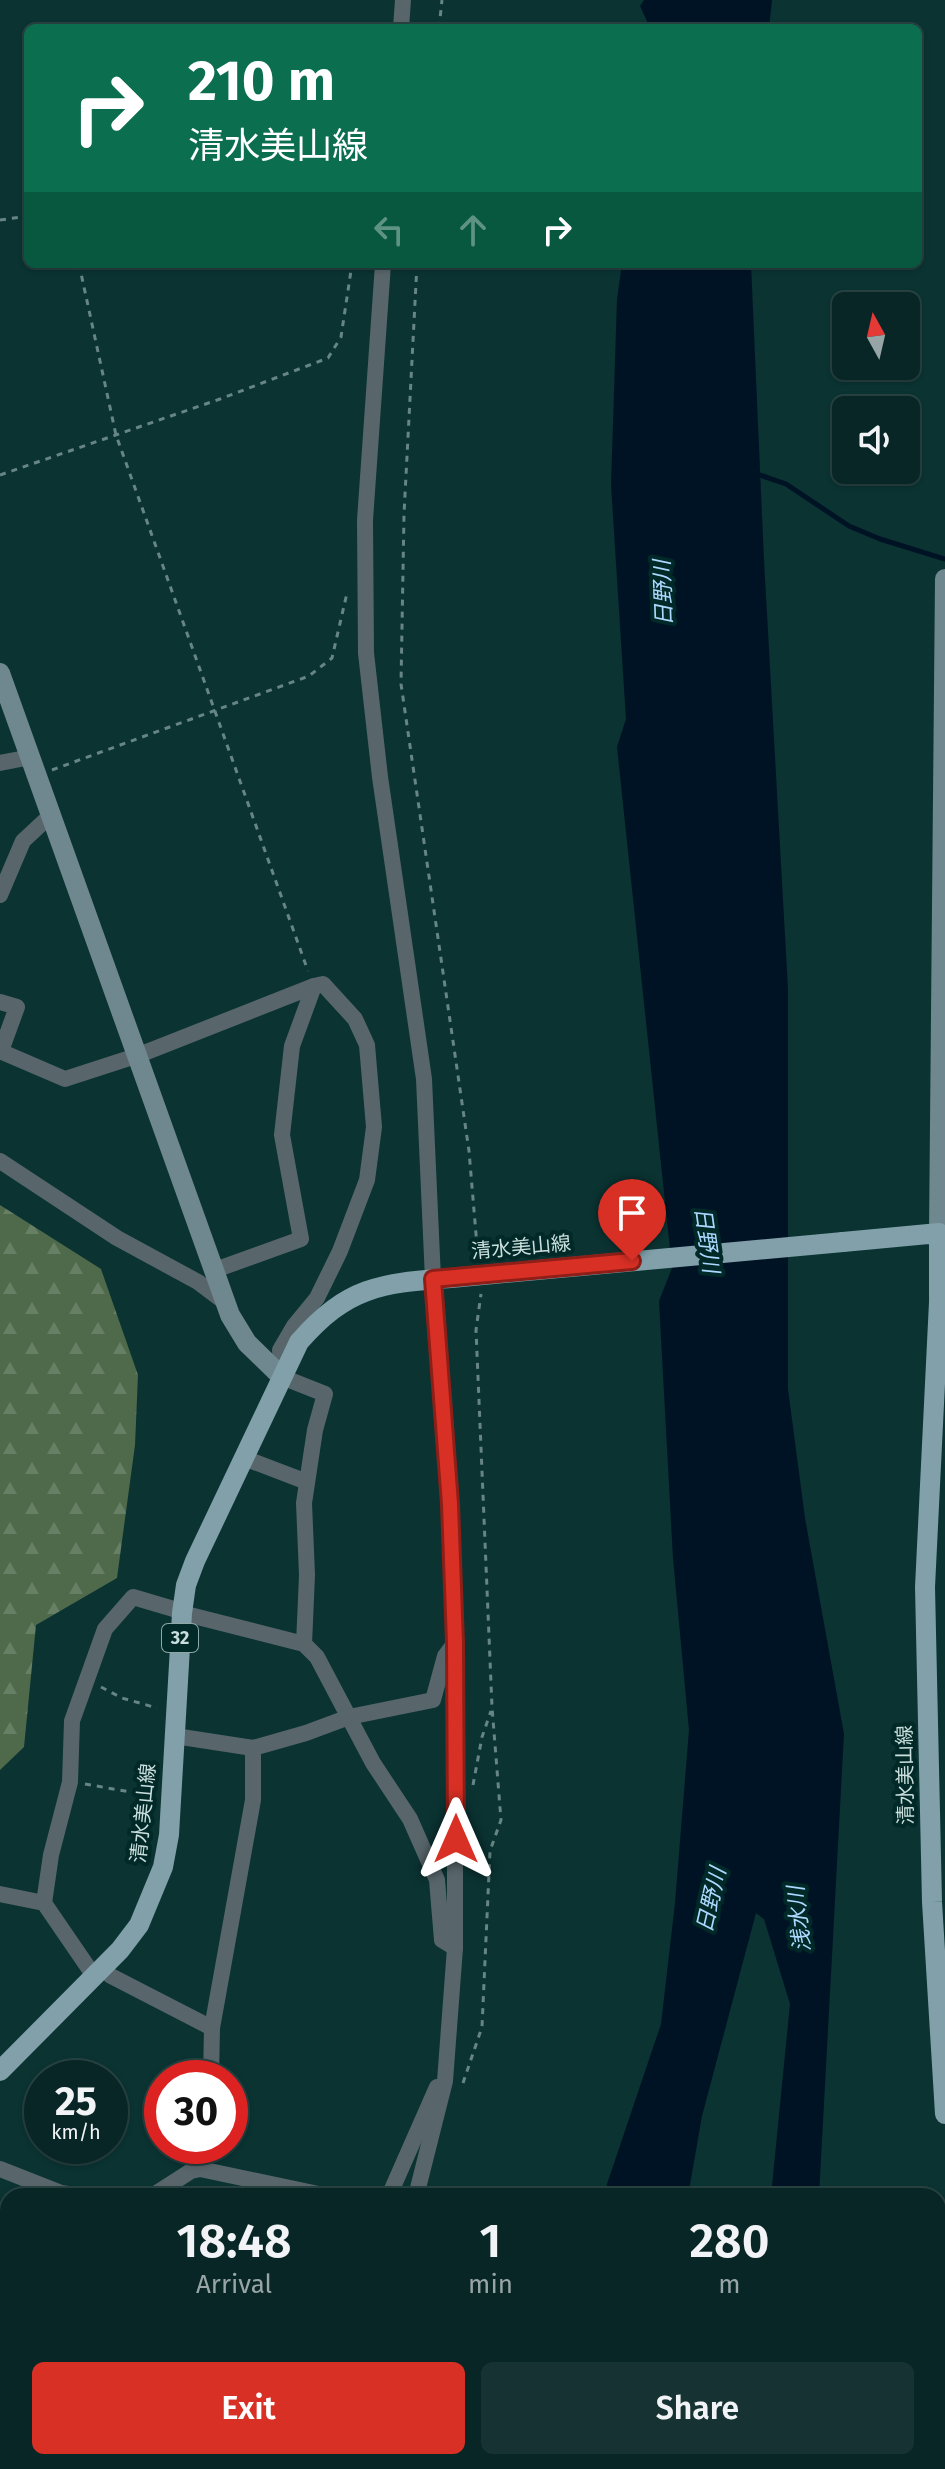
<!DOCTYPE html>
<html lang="en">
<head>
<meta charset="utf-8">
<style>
  :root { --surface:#082626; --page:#163232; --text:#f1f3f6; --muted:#98a5a7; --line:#294343; --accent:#d93025 }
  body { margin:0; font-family:"Fira Sans","Noto Sans JP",sans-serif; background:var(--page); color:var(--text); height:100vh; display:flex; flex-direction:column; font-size:30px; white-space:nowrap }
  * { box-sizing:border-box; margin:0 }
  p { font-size:26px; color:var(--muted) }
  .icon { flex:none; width:44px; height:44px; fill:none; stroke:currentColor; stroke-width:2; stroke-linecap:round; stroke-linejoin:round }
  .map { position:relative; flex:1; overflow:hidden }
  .side { position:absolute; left:0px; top:2188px; width:946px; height:282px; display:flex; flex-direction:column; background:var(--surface); border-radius:24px 24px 0 0; box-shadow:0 2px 6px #0004,0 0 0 2px var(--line) }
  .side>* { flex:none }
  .guide { position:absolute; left:24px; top:24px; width:898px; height:244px; border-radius:12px; box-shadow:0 2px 6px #0004,0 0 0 2px var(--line); background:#0b6e4f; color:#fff; overflow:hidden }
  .needle { width:52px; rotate:352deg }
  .controls { position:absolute; left:832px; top:292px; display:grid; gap:16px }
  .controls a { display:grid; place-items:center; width:88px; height:88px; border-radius:12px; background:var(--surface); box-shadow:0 2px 6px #0004,0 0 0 2px var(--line); font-size:40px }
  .speed { position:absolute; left:24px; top:2060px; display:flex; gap:16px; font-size:40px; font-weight:700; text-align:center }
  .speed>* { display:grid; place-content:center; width:104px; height:104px; border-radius:50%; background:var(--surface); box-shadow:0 2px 6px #0004,0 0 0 2px var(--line); line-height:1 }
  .speed small { font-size:20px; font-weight:400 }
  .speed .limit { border:12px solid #d22; background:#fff; color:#111 }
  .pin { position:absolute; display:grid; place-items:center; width:68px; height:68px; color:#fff; margin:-82px -34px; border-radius:50% 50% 50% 0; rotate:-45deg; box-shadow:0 0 8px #0007 }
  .pin .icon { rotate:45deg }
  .me { position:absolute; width:88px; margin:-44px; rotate:0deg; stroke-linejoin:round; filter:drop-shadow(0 0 6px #0008) }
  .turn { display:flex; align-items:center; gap:28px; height:168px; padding:0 32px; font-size:36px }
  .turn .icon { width:104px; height:104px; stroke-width:2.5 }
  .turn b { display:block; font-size:56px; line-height:68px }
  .lanes { display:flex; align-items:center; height:76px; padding:0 32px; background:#0003; justify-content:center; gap:40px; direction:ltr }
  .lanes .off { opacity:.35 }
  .eta { display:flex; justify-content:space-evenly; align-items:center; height:136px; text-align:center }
  .eta b { font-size:48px; font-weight:600; line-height:56px }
  .primary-button { display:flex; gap:16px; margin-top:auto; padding:16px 32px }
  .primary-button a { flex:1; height:92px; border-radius:12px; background:var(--accent); color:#fff; font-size:32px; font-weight:600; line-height:92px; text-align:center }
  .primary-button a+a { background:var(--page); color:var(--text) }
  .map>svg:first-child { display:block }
  .forest { fill:url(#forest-firs) }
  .water { fill:#001325 }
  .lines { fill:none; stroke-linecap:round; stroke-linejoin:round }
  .stream { stroke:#001325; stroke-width:5 }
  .path { stroke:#668584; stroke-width:3; stroke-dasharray:6 6; stroke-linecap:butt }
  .street { stroke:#58666b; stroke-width:16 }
  .secondary { stroke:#6f878f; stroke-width:20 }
  .primary { stroke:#81a0aa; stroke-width:20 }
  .primary-bridge { stroke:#81a0aa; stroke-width:20 }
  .route-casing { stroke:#8d1f18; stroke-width:20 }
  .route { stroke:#d93025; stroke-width:14 }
  .labels { text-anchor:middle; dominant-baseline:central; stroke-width:8; stroke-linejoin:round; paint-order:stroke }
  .shield { fill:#002928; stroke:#8da8a7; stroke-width:2 }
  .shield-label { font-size:18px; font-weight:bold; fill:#cadfdd }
  .street-label { font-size:20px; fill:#cadfdd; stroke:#002928 }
  .water-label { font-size:22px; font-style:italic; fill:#acd8ff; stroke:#002928 }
</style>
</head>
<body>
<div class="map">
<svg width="945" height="2469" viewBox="0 0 945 2469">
  <defs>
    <pattern id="forest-firs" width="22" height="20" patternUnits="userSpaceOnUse" patternTransform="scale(2)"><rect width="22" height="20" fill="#4f6a4a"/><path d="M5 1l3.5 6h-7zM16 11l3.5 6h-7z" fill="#677f64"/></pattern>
  </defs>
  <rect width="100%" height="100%" fill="#0a3332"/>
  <path class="forest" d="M 0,1205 L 101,1269 L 138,1375 L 135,1445 L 117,1578 L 36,1625 L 24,1747 L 0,1770 Z"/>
  <g class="water">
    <path d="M 644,0 L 772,0 L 769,28 L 650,28 L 640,6 Z"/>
    <path d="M 622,264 L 751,264 L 764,560 L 788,989 L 788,1389 L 805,1518 L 844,1734 L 819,2196 L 771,2196 L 790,2004 L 764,1919 L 756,1913 L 702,2116 L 688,2196 L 603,2196 L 661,2024 L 675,1903 L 689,1730 L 673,1558 L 659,1301 L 672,1268 L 617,747 L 626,719 L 611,485 L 617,299 Z"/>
    <path d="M 519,2462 L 631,2462 L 630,2469 L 517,2469 Z"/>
  </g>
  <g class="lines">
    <path class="stream" d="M 754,473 L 786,484 L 849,526 L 880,539 L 945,559"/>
    <g class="path">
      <path d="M 439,28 L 442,0"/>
      <path d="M 0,220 L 28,216"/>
      <path d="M 79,264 L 116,435 L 308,971"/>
      <path d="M 417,264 L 404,514 L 401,684 L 469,1151 L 478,1258"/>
      <path d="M 0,475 L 220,399 L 328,358 L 341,337 L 352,264"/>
      <path d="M 52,770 L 309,676 L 332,658 L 347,593"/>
      <path d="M 101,1687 L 122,1698 L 157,1708"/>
      <path d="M 85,1784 L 153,1796"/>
      <path d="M 473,1785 L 482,1737 L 491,1711"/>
      <path d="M 463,2083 L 482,2027 L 490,1851 L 501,1820 L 492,1707 L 476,1330 L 481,1294"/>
    </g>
    <g class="street">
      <path d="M 401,28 L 403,0"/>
      <path d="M 383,264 L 365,520 L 366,653 L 380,777 L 424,1079 L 433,1279 L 450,1504 L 455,1643 L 455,1948 L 445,2081 L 416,2196"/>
      <path d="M 0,763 L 31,757"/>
      <path d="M 0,895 L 23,841 L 52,814"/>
      <path d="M 0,1002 L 17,1007 L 1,1051"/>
      <path d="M 0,1051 L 65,1079 L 139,1055 L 314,986 L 292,1046 L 282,1135 L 301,1239 L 215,1270"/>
      <path d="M 0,1161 L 117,1238 L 198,1282 L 226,1303"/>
      <path d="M 244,1458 L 307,1482"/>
      <path d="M 182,1613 L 304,1644 L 317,1657 L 373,1763 L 410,1819 L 437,1880 L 442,1940 L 455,1948"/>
      <path d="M 304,1644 L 307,1575 L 304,1503 L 315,1430 L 325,1394 L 282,1377 L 280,1350 L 294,1326 L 317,1298 L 340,1251 L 367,1180 L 374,1127 L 367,1045 L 355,1019 L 323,984 L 314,986"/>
      <path d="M 175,1736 L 253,1748"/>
      <path d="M 0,1894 L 44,1903 L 94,1976"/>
      <path d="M 44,1903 L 51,1855 L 70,1782 L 72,1721 L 105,1629 L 133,1597 L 177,1610"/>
      <path d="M 102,1968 L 111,1976 L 212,2028 L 211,2078"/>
      <path d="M 212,2028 L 253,1800 L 253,1748 L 306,1733 L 349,1717 L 433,1700 L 445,1656 L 454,1644"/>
      <path d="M 0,2169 L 61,2193 L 83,2196"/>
      <path d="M 200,2169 L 203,2146"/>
      <path d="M 152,2196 L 191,2171 L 200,2169 L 328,2196"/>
      <path d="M 389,2196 L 437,2087"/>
      <path d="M 0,2400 L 8,2402"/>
      <path d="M 291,2469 L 294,2462"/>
      <path d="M 340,2469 L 342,2462"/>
    </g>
    <g class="secondary">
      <path d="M 0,673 L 230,1315 L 247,1343 L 282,1377"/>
      <path d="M 939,1233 L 945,579"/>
    </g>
    <g class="primary">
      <path d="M 843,1242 L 939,1233 L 939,1302 L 925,1587 L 932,1902 L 945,2114"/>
      <path d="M 0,2071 L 120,1950 L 139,1925 L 163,1867 L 169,1835 L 182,1613 L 186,1585 L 195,1561 L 299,1342 C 347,1287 380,1283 451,1278"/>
    </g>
    <path class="primary-bridge" d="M 451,1278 L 843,1242"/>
  </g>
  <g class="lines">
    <defs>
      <path id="route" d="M 456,1839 L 455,1643 L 450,1504 L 433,1279 L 632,1261"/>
    </defs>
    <use href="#route" class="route-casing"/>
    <use href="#route" class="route"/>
  </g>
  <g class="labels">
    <rect class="shield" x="162" y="1624" width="36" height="28" rx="6"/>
    <g class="shield-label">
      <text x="180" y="1638">32</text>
    </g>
    <g class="street-label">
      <text transform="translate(521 1247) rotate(-5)">清水美山線</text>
      <text transform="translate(905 1775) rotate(-91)">清水美山線</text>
      <text transform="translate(143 1813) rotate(-84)">清水美山線</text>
    </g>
    <g class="water-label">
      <text transform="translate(663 593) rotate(-92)">日野川</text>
      <text transform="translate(707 1240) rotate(82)">日野川</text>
      <text transform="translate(711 1900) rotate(-77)">日野川</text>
      <text transform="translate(799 1919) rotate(-96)">浅水川</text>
    </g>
  </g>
</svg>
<div class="controls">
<a><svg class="needle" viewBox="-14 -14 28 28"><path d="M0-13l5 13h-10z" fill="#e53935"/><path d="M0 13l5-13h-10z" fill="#98a5a7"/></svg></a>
<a><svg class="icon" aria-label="sound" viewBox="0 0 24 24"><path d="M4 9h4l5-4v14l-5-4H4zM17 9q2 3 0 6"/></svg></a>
</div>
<div class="speed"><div>25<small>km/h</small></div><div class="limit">30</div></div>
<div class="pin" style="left:632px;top:1261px;background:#d93025"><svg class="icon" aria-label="arrive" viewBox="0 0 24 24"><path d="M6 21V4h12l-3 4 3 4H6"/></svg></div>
<svg class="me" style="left:456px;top:1839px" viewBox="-20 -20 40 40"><path d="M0-17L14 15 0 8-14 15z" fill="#d93025" stroke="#fff" stroke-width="4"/></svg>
<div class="guide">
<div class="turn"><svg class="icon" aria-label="right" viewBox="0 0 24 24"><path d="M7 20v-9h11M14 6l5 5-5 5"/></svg><div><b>210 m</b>清水美山線</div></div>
<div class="lanes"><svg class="icon off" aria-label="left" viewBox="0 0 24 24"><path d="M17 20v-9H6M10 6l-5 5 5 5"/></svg><svg class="icon off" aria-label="ahead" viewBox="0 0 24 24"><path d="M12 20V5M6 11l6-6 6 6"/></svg><svg class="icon" aria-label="right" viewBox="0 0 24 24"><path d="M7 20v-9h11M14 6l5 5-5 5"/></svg></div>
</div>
<section class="side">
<div class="eta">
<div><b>18:48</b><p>Arrival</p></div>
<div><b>1</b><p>min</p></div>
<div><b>280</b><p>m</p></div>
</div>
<div class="primary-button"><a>Exit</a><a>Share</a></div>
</section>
</div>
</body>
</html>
